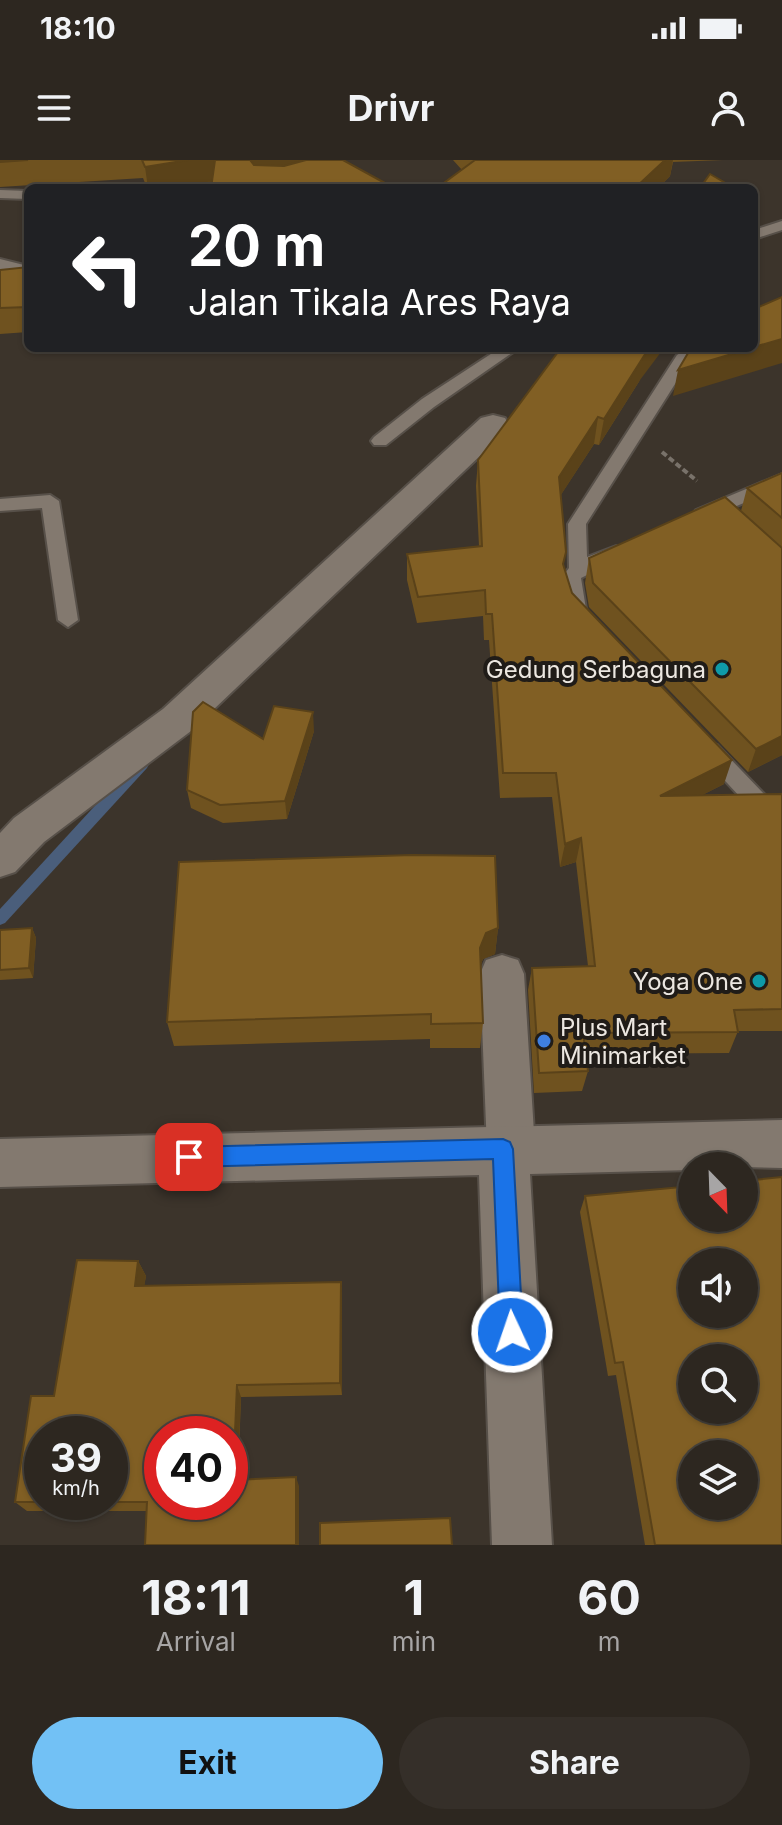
<!DOCTYPE html>
<html lang="en">
<head>
<meta charset="utf-8">
<style>
  :root { --surface:#2d2720; --page:#352f29; --text:#f1f3f6; --muted:#a7a5a5; --line:#48443e; --accent:#72c1f5 }
  body { margin:0; font-family:Inter,sans-serif; background:var(--page); color:var(--text); height:100vh; display:flex; flex-direction:column; font-size:30px; white-space:nowrap }
  * { box-sizing:border-box; margin:0 }
  p { font-size:26px; color:var(--muted) }
  .icon { flex:none; width:44px; height:44px; fill:none; stroke:currentColor; stroke-width:2; stroke-linecap:round; stroke-linejoin:round }
  .map { position:relative; height:1385px; overflow:hidden }
  .details { display:flex; flex-direction:column; background:var(--surface); flex:1 }
  .details>* { flex:none }
  .top-card { position:absolute; left:24px; top:24px; width:734px; height:168px; border-radius:12px; box-shadow:0 2px 6px #0004,0 0 0 2px var(--line); background:#202124; color:#fff; overflow:hidden }
  .needle { width:52px; rotate:157deg }
  .fabs { position:absolute; left:678px; top:992px; display:grid; gap:16px }
  .fabs a { display:grid; place-items:center; width:80px; height:80px; border-radius:50%; background:var(--surface); box-shadow:0 2px 6px #0004,0 0 0 2px var(--line); font-size:40px }
  .speed { position:absolute; left:24px; top:1256px; display:flex; gap:16px; font-size:40px; font-weight:700; text-align:center }
  .speed>* { display:grid; place-content:center; width:104px; height:104px; border-radius:50%; background:var(--surface); box-shadow:0 2px 6px #0004,0 0 0 2px var(--line); line-height:1 }
  .speed small { font-size:20px; font-weight:400 }
  .speed .limit { border:12px solid #d22; background:#fff; color:#111 }
  .pin { position:absolute; display:grid; place-items:center; width:68px; height:68px; color:#fff; margin:-34px; border-radius:16px; box-shadow:0 4px 12px #0006 }
  .me { position:absolute; width:88px; margin:-44px; rotate:357deg; stroke-linejoin:round; filter:drop-shadow(0 0 6px #0008) }
  .turn { display:flex; align-items:center; gap:28px; height:168px; padding:0 32px; font-size:36px }
  .turn .icon { width:104px; height:104px; stroke-width:2.5 }
  .turn b { display:block; font-size:56px; line-height:68px }
  .eta { display:flex; justify-content:space-evenly; align-items:center; height:136px; text-align:center }
  .eta b { font-size:48px; font-weight:700; line-height:56px }
  .action { display:flex; gap:16px; margin-top:auto; padding:16px 32px }
  .action a { flex:1; height:92px; border-radius:48px; background:var(--accent); color:#111; font-size:32px; font-weight:700; line-height:92px; text-align:center }
  .action a+a { background:var(--page); color:var(--text) }
  .status { display:flex; justify-content:space-between; align-items:center; height:56px; padding:0 40px; background:var(--surface); direction:ltr }
  .status svg { height:22px; fill:currentColor }
  header { display:flex; justify-content:space-between; align-items:center; height:104px; padding:0 32px; background:var(--surface); font-size:36px; font-weight:700 }
  .map>svg:first-child { display:block }
  .lines { fill:none; stroke-linecap:round; stroke-linejoin:round }
  .stream { fill:#4a5e7b; fill-rule:evenodd }
  .lane-casing { stroke:#575049; stroke-width:4 }
  .street-casing { stroke:#575049; stroke-width:4 }
  .secondary-casing { stroke:#575049; stroke-width:4 }
  .path { stroke:#79726a; stroke-width:4; stroke-dasharray:6 3; stroke-linecap:butt }
  .lane { fill:#83796f; fill-rule:evenodd }
  .street { fill:#83796f; fill-rule:evenodd }
  .secondary { fill:#83796f; fill-rule:evenodd }
  .wall { fill:#6f521f }
  .shaded-wall { fill:#5a4219 }
  .building { fill:#815f24; stroke:#5a4219; stroke-width:2; fill-rule:evenodd }
  .route { fill:#1a73e8; stroke:#114b97; stroke-width:2 }
  .culture-dot { fill:#0f9aa8; stroke:#201c18; stroke-width:3 }
  .shop-dot { fill:#3f7fe0; stroke:#201c18; stroke-width:3 }
  .labels { text-anchor:middle; dominant-baseline:central; stroke-width:8; stroke-linejoin:round; paint-order:stroke }
  .poi-label { font-size:24px; fill:#ece7e1; stroke:#201c18; text-anchor:end }
</style>
</head>
<body>
<div class="status"><b>18:10</b><svg viewBox="0 0 49 12"><path d="M0 12V9h3v3zM5 12V6h3v6zM10 12V3h3v9zM15 12V0h3v12zM26 1h20v11H26zM47 4h2v5h-2z"/></svg></div>
<header><svg class="icon" aria-label="menu" viewBox="0 0 24 24"><path d="M4 6h16M4 12h16M4 18h16"/></svg>Drivr<svg class="icon" aria-label="person" viewBox="0 0 24 24"><circle cx="12" cy="8" r="4"/><path d="M4 21q1-7 8-7t8 7"/></svg></header>
<div class="map">
<svg width="782" height="1385" viewBox="0 0 782 1385">
  <rect width="100%" height="100%" fill="#3c342b"/>
  <g class="lines">
    <path class="stream" d="M 142,599 L 149,604 L 147,608 L 5,763 L 0,765 L 0,749 L 137,600 Z"/>
    <defs>
      <g id="lane">
        <path d="M 0,30 L 28,31 L 28,39 L 0,38 Z"/>
        <path d="M 782,61 L 782,70 L 754,79 L 754,70 Z"/>
        <path d="M 0,99 L 28,106 L 28,116 L 0,109 Z"/>
        <path d="M 500,188 L 519,188 L 434,247 L 386,285 L 374,285 L 371,281 L 374,277 L 422,239 Z"/>
        <path d="M 688,188 L 707,188 L 689,202 L 586,364 L 587,397 L 616,386 L 625,392 L 623,397 L 581,418 L 586,449 L 594,459 L 584,466 C 563,460 565,435 562,417 L 569,408 L 568,364 L 677,195 Z"/>
        <path d="M 782,314 L 782,327 L 708,358 L 696,358 L 693,354 L 696,350 Z"/>
        <path d="M 50,335 L 59,341 L 78,460 L 68,467 L 58,460 L 42,348 L 0,351 L 0,339 Z"/>
        <path d="M 710,583 L 717,585 L 767,637 L 782,637 L 782,655 L 754,652 L 703,597 L 700,591 L 703,585 Z"/>
      </g>
      <g id="street">
        <path d="M 493,255 L 505,258 L 509,265 L 505,272 L 191,571 L 44,682 L 15,712 L 0,717 L 0,673 L 14,658 L 163,549 L 481,258 Z"/>
        <path d="M 502,795 L 518,800 L 524,814 L 535,989 L 528,1005 L 511,1012 L 494,1005 L 487,989 L 480,814 L 486,800 Z"/>
      </g>
      <path id="secondary" d="M 782,960 L 782,1008 L 692,1006 L 692,1010 L 530,1014 L 552,1385 L 492,1385 L 479,1015 L 0,1027 L 0,979 Z"/>
    </defs>
    <use href="#lane" class="lane-casing"/>
    <use href="#street" class="street-casing"/>
    <use href="#secondary" class="secondary-casing"/>
    <path class="path" d="M 662,292 L 697,321"/>
    <use href="#lane" class="lane"/>
    <use href="#street" class="street"/>
    <use href="#secondary" class="secondary"/>
  </g>
  <g class="wall">
    <path d="M 0,0 L 343,0 L 171,28 L 147,28 L 143,18 L 0,27 Z"/>
    <path d="M 453,0 L 723,0 L 673,2 L 670,16 L 658,28 L 437,28 L 462,10 Z"/>
    <path d="M 28,107 L 28,172 L 0,174 L 0,110 Z"/>
    <path d="M 640,220 L 599,285 L 594,284 L 560,336 L 564,407 L 572,433 L 724,624 L 702,635 L 782,634 L 782,871 L 738,871 L 729,893 L 585,894 L 588,911 L 582,931 L 534,933 L 528,830 L 532,808 L 588,806 L 576,702 L 560,707 L 552,637 L 500,638 L 489,480 L 484,480 L 483,456 L 417,463 L 407,420 L 407,394 L 479,386 L 476,326 L 478,300 Z"/>
    <path d="M 782,313 L 782,595 L 748,612 L 589,447 L 585,423 L 589,398 L 741,351 L 747,328 Z"/>
    <path d="M 314,571 L 287,659 L 223,663 L 191,648 L 187,630 L 263,579 Z"/>
    <path d="M 32,768 L 36,778 L 33,818 L 0,820 L 0,770 Z"/>
    <path d="M 498,768 L 495,794 L 483,799 L 480,806 L 483,863 L 480,888 L 430,888 L 430,879 L 174,886 L 167,862 Z"/>
    <path d="M 585,1036 L 782,1385 L 645,1385 L 616,1215 L 608,1216 L 580,1052 Z"/>
    <path d="M 138,1101 L 146,1116 L 144,1126 L 342,1136 L 342,1235 L 241,1237 L 238,1320 L 299,1326 L 147,1351 L 27,1351 L 15,1342 L 54,1236 Z"/>
  </g>
  <g class="shaded-wall">
    <path d="M 188,0 L 216,0 L 219,20 L 171,28 L 148,28 L 145,7 Z"/>
    <path d="M 250,0 L 310,0 L 258,15 Z"/>
    <path d="M 665,0 L 673,0 L 670,16 L 658,28 L 635,28 Z"/>
    <path d="M 782,179 L 782,203 L 673,236 L 678,210 Z"/>
    <path d="M 649,188 L 664,188 L 640,220 L 599,285 L 604,259 Z"/>
    <path d="M 598,257 L 594,284 L 555,344 L 559,317 Z"/>
    <path d="M 313,552 L 314,571 L 287,659 L 285,641 Z"/>
    <path d="M 782,576 L 782,595 L 748,612 L 756,589 Z"/>
    <path d="M 732,600 L 724,624 L 653,660 L 660,636 Z"/>
    <path d="M 581,678 L 576,702 L 560,707 L 565,684 Z"/>
    <path d="M 32,768 L 36,778 L 33,818 L 29,808 Z"/>
    <path d="M 498,768 L 495,794 L 483,799 L 477,814 L 480,788 L 486,773 Z"/>
    <path d="M 138,1101 L 146,1116 L 142,1140 L 135,1126 Z"/>
    <path d="M 341,1122 L 342,1136 L 342,1235 L 340,1223 Z"/>
    <path d="M 237,1225 L 241,1237 L 237,1330 L 233,1320 Z"/>
    <path d="M 296,1317 L 299,1326 L 299,1385 L 296,1385 Z"/>
  </g>
  <g class="building">
    <path d="M 0,0 L 28,0 L 0,2 Z"/>
    <path d="M 142,0 L 188,0 L 145,7 Z"/>
    <path d="M 215,0 L 250,0 L 254,5 L 284,6 L 306,0 L 343,0 L 394,28 L 211,28 Z"/>
    <path d="M 475,0 L 665,0 L 635,28 L 437,28 Z"/>
    <path d="M 710,14 L 734,28 L 700,28 Z"/>
    <path d="M 28,107 L 28,147 L 0,148 L 0,110 Z"/>
    <path d="M 782,137 L 782,179 L 754,187 L 754,149 Z"/>
    <path d="M 561,188 L 649,188 L 604,259 L 598,257 L 559,317 L 566,392 L 563,404 L 572,433 L 732,600 L 660,636 L 782,634 L 782,849 L 734,850 L 738,872 L 583,873 L 588,911 L 539,913 L 532,808 L 595,806 L 581,678 L 565,684 L 556,613 L 503,613 L 492,454 L 486,454 L 485,430 L 418,437 L 407,394 L 482,386 L 478,300 Z"/>
    <path d="M 691,188 L 752,188 L 678,210 Z"/>
    <path d="M 782,313 L 782,358 L 747,328 Z"/>
    <path d="M 725,337 L 782,388 L 782,576 L 756,589 L 593,423 L 589,398 Z"/>
    <path d="M 203,542 L 263,579 L 274,546 L 313,552 L 285,641 L 220,645 L 187,630 L 193,552 Z"/>
    <path d="M 413,695 L 495,696 L 498,768 L 486,773 L 480,788 L 483,863 L 431,864 L 431,854 L 167,862 L 179,702 Z"/>
    <path d="M 32,768 L 29,808 L 0,810 L 0,770 Z"/>
    <path d="M 782,1017 L 782,1385 L 655,1385 L 623,1202 L 615,1203 L 585,1036 L 692,1026 L 692,1058 L 744,1058 L 744,1021 ZM 692,1102 L 744,1102 L 744,1154 L 692,1154 ZM 692,1198 L 744,1198 L 744,1250 L 692,1250 ZM 692,1294 L 744,1294 L 744,1346 L 692,1346 Z"/>
    <path d="M 77,1100 L 138,1101 L 135,1126 L 341,1122 L 340,1223 L 237,1225 L 233,1320 L 296,1317 L 296,1385 L 145,1385 L 147,1342 L 110,1342 L 110,1274 L 42,1274 L 42,1342 L 15,1342 L 31,1236 L 54,1236 ZM 162,1274 L 230,1274 L 230,1342 L 162,1342 Z"/>
    <path d="M 450,1358 L 452,1385 L 320,1385 L 320,1363 Z"/>
  </g>
  <path class="route" d="M 503,979 L 510,982 L 513,989 L 523,1172 L 520,1180 L 512,1183 L 504,1180 L 500,1172 L 493,999 L 189,1007 L 181,1004 L 178,997 L 181,990 L 189,987 Z"/>
  <g class="culture-dot">
    <circle cx="722" cy="509" r="8"/>
    <circle cx="759" cy="821" r="8"/>
  </g>
  <circle class="shop-dot" cx="544" cy="881" r="8"/>
  <g class="labels">
    <g class="poi-label">
      <text x="706" y="509">Gedung Serbaguna</text>
      <text x="743" y="821">Yoga One</text>
      <text x="560" y="867" text-anchor="start">Plus Mart<tspan x="560" dy="28">Minimarket</tspan></text>
    </g>
  </g>
</svg>
<div class="fabs">
<a><svg class="needle" viewBox="-14 -14 28 28"><path d="M0-13l5 13h-10z" fill="#e53935"/><path d="M0 13l5-13h-10z" fill="#a7a5a5"/></svg></a>
<a><svg class="icon" aria-label="sound" viewBox="0 0 24 24"><path d="M4 9h4l5-4v14l-5-4H4zM17 9q2 3 0 6"/></svg></a>
<a><svg class="icon" aria-label="search" viewBox="0 0 24 24"><circle cx="10" cy="10" r="6"/><path d="M15 15l6 6"/></svg></a>
<a><svg class="icon" aria-label="layers" viewBox="0 0 24 24"><path d="M12 4l9 5-9 5-9-5zM3 14l9 5 9-5"/></svg></a>
</div>
<div class="speed"><div>39<small>km/h</small></div><div class="limit">40</div></div>
<div class="pin" style="left:189px;top:997px;background:#d93025"><svg class="icon" aria-label="arrive" viewBox="0 0 24 24"><path d="M6 21V4h12l-3 4 3 4H6"/></svg></div>
<svg class="me" style="left:512px;top:1172px" viewBox="-20 -20 40 40"><circle r="17" fill="#1a73e8" stroke="#fff" stroke-width="3"/><path d="M0-11L8 9 0 5-8 9z" fill="#fff"/></svg>
<div class="top-card">
<div class="turn"><svg class="icon" aria-label="left" viewBox="0 0 24 24"><path d="M17 20v-9H6M10 6l-5 5 5 5"/></svg><div><b>20 m</b>Jalan Tikala Ares Raya</div></div>
</div>
</div>
<section class="details">
<div class="eta">
<div><b>18:11</b><p>Arrival</p></div>
<div><b>1</b><p>min</p></div>
<div><b>60</b><p>m</p></div>
</div>
<div class="action"><a>Exit</a><a>Share</a></div>
</section>
</body>
</html>
